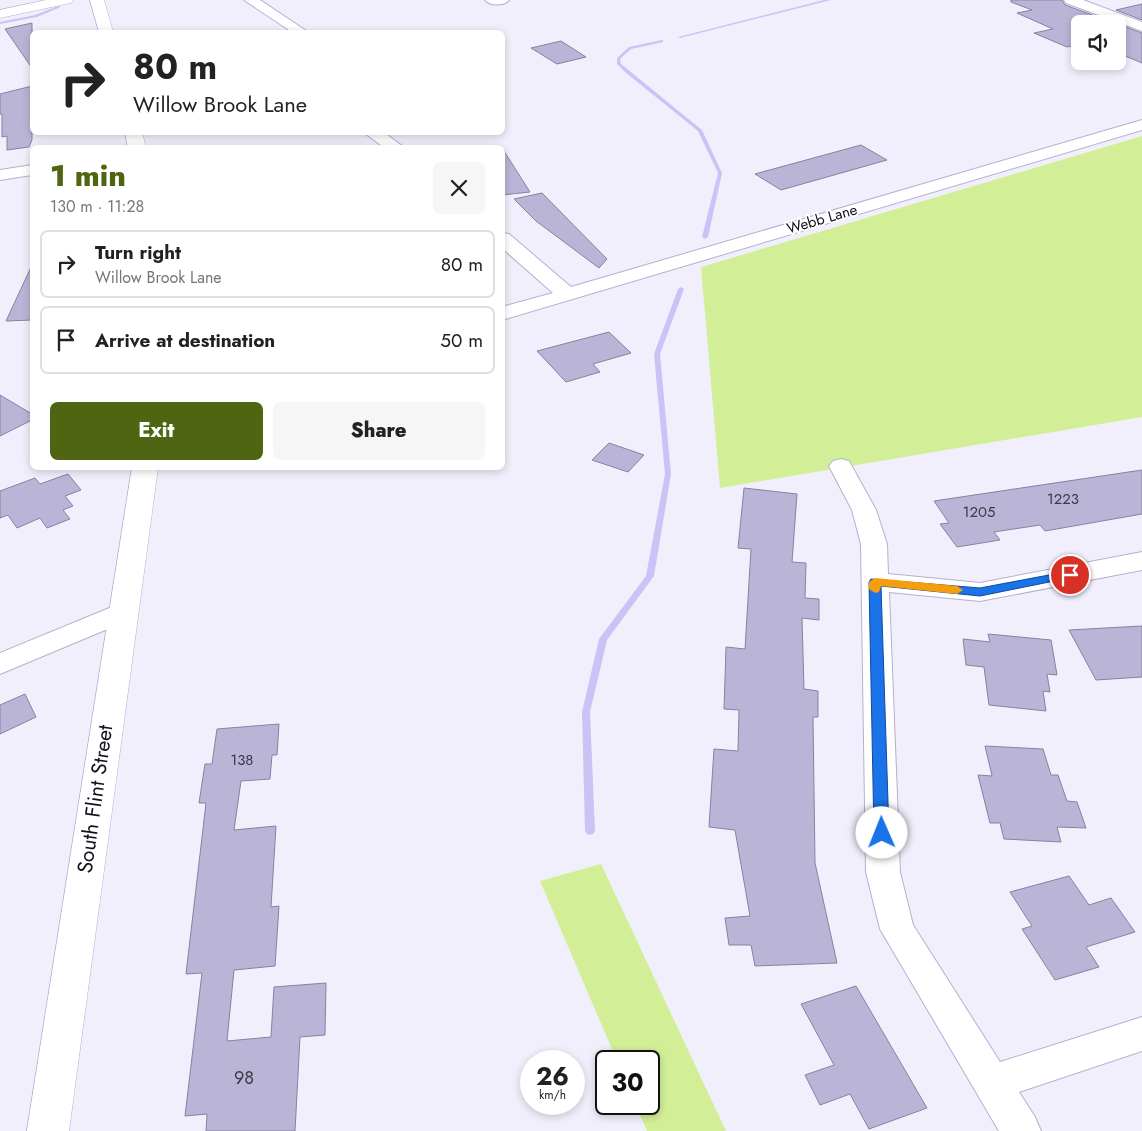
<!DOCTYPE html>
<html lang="en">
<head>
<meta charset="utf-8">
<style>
  :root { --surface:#fff; --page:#f6f6f6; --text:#222; --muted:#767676; --line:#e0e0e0; --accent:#4f6512 }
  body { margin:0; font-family:Jost,sans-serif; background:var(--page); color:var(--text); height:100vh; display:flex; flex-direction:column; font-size:19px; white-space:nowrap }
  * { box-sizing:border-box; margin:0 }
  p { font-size:16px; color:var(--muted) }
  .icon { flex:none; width:28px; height:28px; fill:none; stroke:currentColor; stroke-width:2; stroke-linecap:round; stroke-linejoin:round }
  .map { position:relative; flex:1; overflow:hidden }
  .sheet { position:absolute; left:30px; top:145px; width:475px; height:325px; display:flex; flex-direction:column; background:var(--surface); border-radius:8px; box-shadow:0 2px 8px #0003 }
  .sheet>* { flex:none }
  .guide { position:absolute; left:30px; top:30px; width:475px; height:105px; border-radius:8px; box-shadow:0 2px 8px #0003; background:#fff; color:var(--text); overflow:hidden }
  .tools { position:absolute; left:1071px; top:15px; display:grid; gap:10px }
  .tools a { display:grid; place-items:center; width:55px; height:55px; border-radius:8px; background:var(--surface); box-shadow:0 2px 8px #0003; font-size:25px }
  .speed { position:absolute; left:520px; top:1050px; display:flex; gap:10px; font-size:25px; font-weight:700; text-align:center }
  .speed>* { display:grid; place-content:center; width:65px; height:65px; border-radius:50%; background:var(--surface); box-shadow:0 2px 8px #0003; line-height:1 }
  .speed small { font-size:12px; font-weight:400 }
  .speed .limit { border:2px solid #111; border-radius:8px; background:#fff; color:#111 }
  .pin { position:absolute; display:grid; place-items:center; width:42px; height:42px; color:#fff; margin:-21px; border:2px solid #fff; border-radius:50%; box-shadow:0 1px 5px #0007 }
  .me { position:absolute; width:55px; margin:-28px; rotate:359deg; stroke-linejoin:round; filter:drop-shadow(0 0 4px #0008) }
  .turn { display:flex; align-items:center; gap:18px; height:105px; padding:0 20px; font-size:22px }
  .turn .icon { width:65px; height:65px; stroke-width:2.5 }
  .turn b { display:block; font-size:35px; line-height:42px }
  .round { display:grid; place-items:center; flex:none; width:52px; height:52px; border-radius:8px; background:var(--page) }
  .head { display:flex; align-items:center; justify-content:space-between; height:85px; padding:0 20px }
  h1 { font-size:30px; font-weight:800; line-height:38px; color:var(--accent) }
  .cta { display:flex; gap:10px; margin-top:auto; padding:10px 20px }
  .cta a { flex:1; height:58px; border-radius:8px; background:var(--accent); color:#fff; font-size:20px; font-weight:800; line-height:58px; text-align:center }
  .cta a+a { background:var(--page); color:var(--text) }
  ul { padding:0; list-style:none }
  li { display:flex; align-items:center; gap:15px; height:68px; margin:0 10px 8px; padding:0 10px; border:2px solid var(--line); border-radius:8px }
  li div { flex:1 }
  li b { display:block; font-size:19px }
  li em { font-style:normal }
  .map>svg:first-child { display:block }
  .green { fill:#d2ef98 }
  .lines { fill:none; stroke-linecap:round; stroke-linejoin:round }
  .stream { fill:#ccc2f5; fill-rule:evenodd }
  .building { fill:#bab4d6; stroke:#8781a1 }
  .minor-casing { stroke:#b5afd1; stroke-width:2 }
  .tertiary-casing { stroke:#b5afd1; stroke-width:1 }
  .secondary-casing { stroke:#b5afd1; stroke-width:1 }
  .minor { fill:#fff; fill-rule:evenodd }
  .tertiary { fill:#fff; fill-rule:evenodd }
  .secondary { fill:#fff; fill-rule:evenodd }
  .route { fill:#1a73e8; stroke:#114b97 }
  .slow { fill:#f59e0b }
  .labels { text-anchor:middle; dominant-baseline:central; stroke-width:4; stroke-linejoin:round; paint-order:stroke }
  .far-street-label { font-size:15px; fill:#13101c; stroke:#fff }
  .number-label { font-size:15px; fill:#3d394a }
  .near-number-label { font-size:18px; fill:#3d394a }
  .near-street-label { font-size:21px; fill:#13101c; stroke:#fff }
</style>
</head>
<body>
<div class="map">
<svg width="1142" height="1131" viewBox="0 0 1142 1131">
  <rect width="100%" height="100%" fill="#f2effd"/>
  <g class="green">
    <path d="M 1142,136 L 1142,417 L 720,488 L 701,267 Z"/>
    <path d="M 601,864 L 726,1131 L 647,1131 L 635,1104 L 649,1104 L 649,1061 L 617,1061 L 540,881 Z"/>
  </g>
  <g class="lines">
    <g class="stream">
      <path d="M 824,0 L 831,0 L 680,38 L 678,37 Z"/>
      <path d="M 58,6 L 61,7 L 37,17 L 0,24 L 0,22 L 35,15 Z"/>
      <path d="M 662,40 L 663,40 L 663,42 L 631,49 L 620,59 L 621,64 L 702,130 L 722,173 L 708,237 L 705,239 L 702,237 L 718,173 L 698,131 L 625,72 L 617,64 L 617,58 L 629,47 Z"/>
      <path d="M 681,287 L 684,289 L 660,354 L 671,474 L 654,576 L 607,640 L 590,712 L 595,831 L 593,834 L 590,835 L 587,834 L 585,831 L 582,712 L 599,639 L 646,576 L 665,474 L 654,354 L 678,289 Z"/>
    </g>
  </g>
  <g class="building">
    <path d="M 1011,0 L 1062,0 L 1065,5 L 1117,24 L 1080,24 L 1080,44 L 1067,47 L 1034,33 L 1053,29 L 1017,13 L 1032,10 L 1011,2 Z"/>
    <path d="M 1142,4 L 1142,20 L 1116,10 Z"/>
    <path d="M 32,23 L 32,68 L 5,29 Z"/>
    <path d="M 1118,24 L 1142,33 L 1142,63 L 1118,53 Z"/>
    <path d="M 561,41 L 586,57 L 557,64 L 531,48 Z"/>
    <path d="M 32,86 L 32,140 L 29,147 L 7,150 L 7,136 L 2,137 L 2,114 L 0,114 L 0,94 Z"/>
    <path d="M 861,145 L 887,160 L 781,190 L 755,174 Z"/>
    <path d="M 502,148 L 530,192 L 502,195 Z"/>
    <path d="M 542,193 L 607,259 L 599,268 L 536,221 L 514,199 Z"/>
    <path d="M 32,265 L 32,320 L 6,321 Z"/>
    <path d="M 609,332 L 631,353 L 593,364 L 600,372 L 566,382 L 537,351 Z"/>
    <path d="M 0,395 L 32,414 L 32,420 L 0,436 Z"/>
    <path d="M 609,443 L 644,455 L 628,472 L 592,460 Z"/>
    <path d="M 1142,470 L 1142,514 L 1045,531 L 1040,525 L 994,532 L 1000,540 L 957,547 L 940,524 L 949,523 L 934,501 Z"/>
    <path d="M 68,474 L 81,490 L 65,496 L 73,506 L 63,510 L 70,519 L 47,528 L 40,518 L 17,528 L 8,515 L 0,518 L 0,491 L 35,478 L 40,484 Z"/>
    <path d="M 744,488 L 797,494 L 792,562 L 806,563 L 805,598 L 819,599 L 819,620 L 802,618 L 804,689 L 818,691 L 818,717 L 813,717 L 815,863 L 837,963 L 755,966 L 751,945 L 729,945 L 725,918 L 750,916 L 735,830 L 709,827 L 714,749 L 738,751 L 739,710 L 724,709 L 726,647 L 745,649 L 751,549 L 738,548 Z"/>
    <path d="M 1142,626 L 1142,677 L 1096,680 L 1069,630 Z"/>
    <path d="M 988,634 L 1051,640 L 1057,675 L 1047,674 L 1050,692 L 1043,691 L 1046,711 L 989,705 L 984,667 L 966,665 L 963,639 L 990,642 Z"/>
    <path d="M 25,694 L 36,717 L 0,734 L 0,705 Z"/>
    <path d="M 279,724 L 277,755 L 272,755 L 270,779 L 241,781 L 234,830 L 276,826 L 271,907 L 279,906 L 275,966 L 234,970 L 227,1041 L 271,1037 L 274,987 L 326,983 L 325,1035 L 300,1037 L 295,1131 L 206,1131 L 207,1114 L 185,1116 L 202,973 L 186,974 L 206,803 L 199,803 L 205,764 L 212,764 L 217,729 Z"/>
    <path d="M 985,746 L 1043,749 L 1051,775 L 1058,775 L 1067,801 L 1077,802 L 1086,828 L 1057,827 L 1061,842 L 1004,839 L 1000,823 L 990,823 L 978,775 L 992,776 Z"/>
    <path d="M 1069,876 L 1089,905 L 1111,898 L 1135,932 L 1086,947 L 1099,967 L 1055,980 L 1022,929 L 1032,926 L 1010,892 Z"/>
    <path d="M 856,986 L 927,1108 L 869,1129 L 850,1094 L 820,1105 L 805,1075 L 834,1065 L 801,1004 Z"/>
  </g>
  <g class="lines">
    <defs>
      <g id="minor">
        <path d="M 244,0 L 260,0 L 308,32 L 292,32 Z"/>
        <path d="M 485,0 L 509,0 C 504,6 490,6 485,0 Z"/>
        <path d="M 1064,0 L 1083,0 L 1142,22 L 1142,31 L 1066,3 Z"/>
        <path d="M 1142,120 L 1142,130 L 502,320 L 502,307 L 553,293 L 502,248 L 502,233 L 509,234 L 571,287 Z"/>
        <path d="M 363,132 L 383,132 L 405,148 L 385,148 Z"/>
        <path d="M 32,165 L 32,175 L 0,180 L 0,170 Z"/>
        <path d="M 841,459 L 849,461 L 876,510 L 887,544 L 888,574 L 980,583 L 1142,552 L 1142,570 L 980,601 L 889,592 L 900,872 L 913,925 L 1000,1062 L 1142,1017 L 1142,1051 L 1019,1092 L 1035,1117 L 1041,1131 L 999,1131 L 880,929 L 866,872 L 861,544 L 852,510 L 829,466 L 833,461 Z"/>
        <path d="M 124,602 L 134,604 L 138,611 L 134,618 L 0,674 L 0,653 Z"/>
      </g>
      <path id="tertiary" d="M 46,0 L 73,0 L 71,3 L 0,18 L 0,10 Z"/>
      <g id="secondary">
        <path d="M 90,0 L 104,0 L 113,32 L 99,32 Z"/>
        <path d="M 125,132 L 142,132 L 146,148 L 128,148 Z"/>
        <path d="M 132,468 L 158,468 L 69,1131 L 27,1131 Z"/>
      </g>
    </defs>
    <use href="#minor" class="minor-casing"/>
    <use href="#tertiary" class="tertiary-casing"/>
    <use href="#secondary" class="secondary-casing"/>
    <use href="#minor" class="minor"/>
    <use href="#tertiary" class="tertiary"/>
    <use href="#secondary" class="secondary"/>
  </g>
  <path class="route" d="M 1070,571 L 1075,575 L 1074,577 L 980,596 L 881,586 L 889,833 L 886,837 L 882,839 L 877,837 L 874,833 L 869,582 L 871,579 L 980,588 Z"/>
  <path class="slow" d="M 875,578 L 957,586 L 963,590 L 957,594 L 881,586 L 879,592 L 875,593 L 869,589 L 869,582 Z"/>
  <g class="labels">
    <g class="far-street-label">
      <text transform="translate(822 219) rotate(-16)">Webb Lane</text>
    </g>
    <g class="number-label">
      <text x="1063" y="499">1223</text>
      <text x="979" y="512">1205</text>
      <text x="242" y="760">138</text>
    </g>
    <g class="near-number-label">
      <text x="244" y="1078">98</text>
    </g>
    <g class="near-street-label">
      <text transform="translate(95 799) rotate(-82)">South Flint Street</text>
    </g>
  </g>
</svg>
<div class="tools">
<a><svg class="icon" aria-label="sound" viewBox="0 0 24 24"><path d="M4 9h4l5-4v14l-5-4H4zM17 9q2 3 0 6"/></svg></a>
</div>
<div class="speed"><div>26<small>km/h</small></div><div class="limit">30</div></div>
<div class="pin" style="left:1070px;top:575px;background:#d93025"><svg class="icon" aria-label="arrive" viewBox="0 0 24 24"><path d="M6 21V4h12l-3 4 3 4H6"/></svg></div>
<svg class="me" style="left:882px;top:833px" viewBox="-20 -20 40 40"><circle r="19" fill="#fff"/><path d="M0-13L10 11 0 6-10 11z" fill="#1a73e8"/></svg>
<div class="guide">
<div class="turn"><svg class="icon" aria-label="right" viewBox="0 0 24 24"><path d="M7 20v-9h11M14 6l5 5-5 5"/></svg><div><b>80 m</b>Willow Brook Lane</div></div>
</div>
<section class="sheet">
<div class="head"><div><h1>1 min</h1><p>130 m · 11:28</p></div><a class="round"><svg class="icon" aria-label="close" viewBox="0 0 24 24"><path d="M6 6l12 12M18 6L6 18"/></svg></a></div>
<ul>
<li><svg class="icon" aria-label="right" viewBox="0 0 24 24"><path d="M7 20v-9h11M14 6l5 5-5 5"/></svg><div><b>Turn right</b><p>Willow Brook Lane</p></div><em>80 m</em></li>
<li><svg class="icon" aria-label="arrive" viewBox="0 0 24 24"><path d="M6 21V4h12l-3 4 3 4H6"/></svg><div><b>Arrive at destination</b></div><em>50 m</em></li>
</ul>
<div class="cta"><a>Exit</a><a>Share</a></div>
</section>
</div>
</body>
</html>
